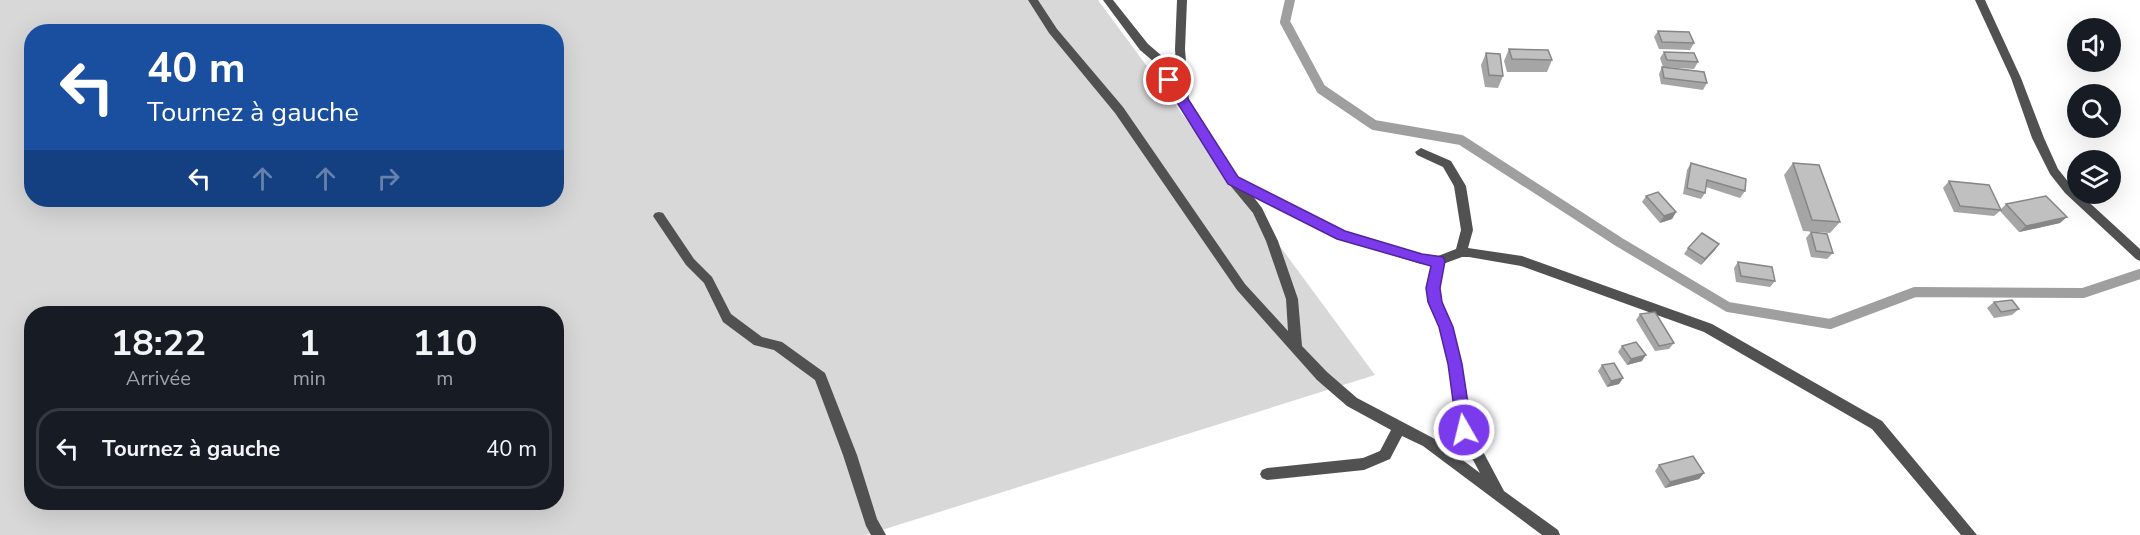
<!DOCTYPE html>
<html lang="fr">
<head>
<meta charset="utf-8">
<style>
  :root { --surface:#171b24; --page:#20242c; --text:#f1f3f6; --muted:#9ea1a6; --line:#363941 }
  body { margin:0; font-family:"Nunito Sans",sans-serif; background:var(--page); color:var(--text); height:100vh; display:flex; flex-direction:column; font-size:22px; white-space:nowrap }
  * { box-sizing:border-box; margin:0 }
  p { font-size:20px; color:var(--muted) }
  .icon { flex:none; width:33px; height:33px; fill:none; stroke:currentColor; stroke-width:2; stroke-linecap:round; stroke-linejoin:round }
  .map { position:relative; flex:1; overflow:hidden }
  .side { position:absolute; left:24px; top:306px; width:540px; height:204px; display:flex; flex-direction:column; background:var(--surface); border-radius:24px; box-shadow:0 6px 24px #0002 }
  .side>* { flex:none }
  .banner { position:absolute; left:24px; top:24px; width:540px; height:183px; border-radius:24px; box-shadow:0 6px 24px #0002; background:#1a4fa0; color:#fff; overflow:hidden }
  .fabs { position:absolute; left:2067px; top:18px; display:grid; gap:12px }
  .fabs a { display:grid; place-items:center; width:54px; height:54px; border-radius:50%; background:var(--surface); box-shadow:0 6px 24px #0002; font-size:30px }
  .pin { position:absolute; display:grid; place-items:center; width:51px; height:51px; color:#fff; margin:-26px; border:3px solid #fff; border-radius:50%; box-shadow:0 2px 6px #0007 }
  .me { position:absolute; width:66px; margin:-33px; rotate:352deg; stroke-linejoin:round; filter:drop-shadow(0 0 4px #0008) }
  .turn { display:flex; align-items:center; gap:21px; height:126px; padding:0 24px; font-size:27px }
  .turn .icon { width:78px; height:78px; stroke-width:2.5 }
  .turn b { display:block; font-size:42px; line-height:51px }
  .lanes { display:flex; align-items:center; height:57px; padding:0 24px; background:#0003; justify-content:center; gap:30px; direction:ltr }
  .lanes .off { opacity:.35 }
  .eta { display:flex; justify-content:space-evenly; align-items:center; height:102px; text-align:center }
  .eta b { font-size:36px; font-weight:700; line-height:42px }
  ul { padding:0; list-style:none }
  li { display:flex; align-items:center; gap:18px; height:81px; margin:0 12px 9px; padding:0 12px; border:3px solid var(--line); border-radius:24px }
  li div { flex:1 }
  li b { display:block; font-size:22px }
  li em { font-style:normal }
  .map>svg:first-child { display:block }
  .green { fill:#d8d8d8; fill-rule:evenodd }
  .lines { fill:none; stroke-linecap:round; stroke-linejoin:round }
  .stream { stroke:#9f9f9f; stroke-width:10 }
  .street { fill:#515151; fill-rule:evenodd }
  .wall { fill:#a5a5a5 }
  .shaded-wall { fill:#868686 }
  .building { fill:#c0c0c0; stroke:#868686; stroke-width:1.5 }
  .route { fill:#7c3aed; stroke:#51269a; stroke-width:1.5 }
</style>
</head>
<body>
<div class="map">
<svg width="2140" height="535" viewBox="0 0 2140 535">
  <rect width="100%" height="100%" fill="#fff"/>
  <path class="green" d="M 0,0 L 1098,0 L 1375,375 L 866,535 L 0,535 ZM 32,32 L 556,32 L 556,200 L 32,200 ZM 32,314 L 556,314 L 556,502 L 32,502 Z"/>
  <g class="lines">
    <path class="stream" d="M 1290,0 L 1285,22 L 1321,89 L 1374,125 L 1461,140 L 1619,242 L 1728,307 L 1830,324 L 1915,292 L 2083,293 L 2140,274"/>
    <g class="street">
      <path d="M 1028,0 L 1038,0 L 1057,29 L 1123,107 L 1245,284 L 1288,331 L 1286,299 L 1266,241 L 1253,213 L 1229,184 L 1154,62 L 1140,50 L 1103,0 L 1113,0 L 1148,44 L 1162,56 L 1177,82 L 1175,49 L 1177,0 L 1187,0 L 1185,49 L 1189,100 L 1239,180 L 1345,231 L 1421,254 L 1438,256 L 1456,249 L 1461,230 L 1454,186 L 1443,167 L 1417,155 L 1415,152 L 1421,148 L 1451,161 L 1466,186 L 1473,230 L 1468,248 L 1522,256 L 1712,324 L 1882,421 L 1977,535 L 1961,535 L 1872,429 L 1704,332 L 1521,266 L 1469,257 L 1462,257 L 1443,264 L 1439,288 L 1441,302 L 1452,327 L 1461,364 L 1471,429 L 1504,491 L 1558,530 L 1560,535 L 1542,535 L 1423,446 L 1402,436 L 1390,459 L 1364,470 L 1267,480 L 1262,478 L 1260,474 L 1262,470 L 1267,468 L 1363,458 L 1380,451 L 1391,430 L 1347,406 L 1317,380 L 1237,290 L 1115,113 L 1049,33 ZM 1252,195 L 1337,238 L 1421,264 L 1431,265 L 1427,288 L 1429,302 L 1440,327 L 1449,364 L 1457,430 L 1480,473 L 1433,438 L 1357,398 L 1327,372 L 1302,346 L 1298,299 L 1278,241 L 1262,208 Z"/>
      <path d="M 1975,0 L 1985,0 L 2021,78 L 2044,138 L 2058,169 L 2078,194 L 2080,194 L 2140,249 L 2140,261 L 2136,259 L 2065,193 L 2050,174 L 2032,138 L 2011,78 Z"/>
      <path d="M 659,212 L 663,213 L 694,259 L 712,277 L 731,314 L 762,337 L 782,342 L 825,373 L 857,455 L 877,519 L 886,535 L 871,535 L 866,526 L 843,455 L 815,380 L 774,350 L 754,345 L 723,322 L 704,283 L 686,265 L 655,219 L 653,216 L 655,213 Z"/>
    </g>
  </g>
  <g class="wall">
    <path d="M 1658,31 L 1694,43 L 1690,50 L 1659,49 L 1654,37 Z"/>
    <path d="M 1509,49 L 1552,60 L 1547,72 L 1507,72 L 1504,61 Z"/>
    <path d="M 1664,52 L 1698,62 L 1694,69 L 1663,67 L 1660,58 Z"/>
    <path d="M 1486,53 L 1503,76 L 1498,88 L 1485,87 L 1481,65 Z"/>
    <path d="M 1662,67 L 1707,83 L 1703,90 L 1661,84 L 1659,74 Z"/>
    <path d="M 1691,163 L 1745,191 L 1740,198 L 1706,187 L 1705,193 L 1701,199 L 1683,194 L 1687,170 Z"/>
    <path d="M 1793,163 L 1840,222 L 1830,233 L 1803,231 L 1784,175 Z"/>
    <path d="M 1949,181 L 2001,209 L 2006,204 L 2060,223 L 2019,232 L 2000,211 L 1994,216 L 1954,212 L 1943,188 Z"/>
    <path d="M 1646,196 L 1676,212 L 1672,219 L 1660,223 L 1642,202 Z"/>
    <path d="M 1811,232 L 1833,253 L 1827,259 L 1811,257 L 1806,238 Z"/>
    <path d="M 1688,248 L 1715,250 L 1701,265 L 1684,254 Z"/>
    <path d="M 1738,262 L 1775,281 L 1770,287 L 1736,282 L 1734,268 Z"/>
    <path d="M 1994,302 L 2019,309 L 2012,315 L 1994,318 L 1987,308 Z"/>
    <path d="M 1640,314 L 1674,343 L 1669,349 L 1655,351 L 1636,320 Z"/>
    <path d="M 1622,346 L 1642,361 L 1627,365 L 1618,352 Z"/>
    <path d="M 1602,365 L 1623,378 L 1619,384 L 1607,387 L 1598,371 Z"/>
    <path d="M 1659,465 L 1704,473 L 1699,479 L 1665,488 L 1655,471 Z"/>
  </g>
  <g class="shaded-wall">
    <path d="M 1676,212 L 1672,219 L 1660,223 L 1664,216 Z"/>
    <path d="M 2067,217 L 2060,223 L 2019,232 L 2026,226 Z"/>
    <path d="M 1719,244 L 1715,250 L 1701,265 L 1705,259 Z"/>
    <path d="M 1646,355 L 1642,361 L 1627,365 L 1631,359 Z"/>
    <path d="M 1623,378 L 1619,384 L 1607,387 L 1611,381 Z"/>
    <path d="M 1704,473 L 1699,479 L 1665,488 L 1670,482 Z"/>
  </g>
  <g class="building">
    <path d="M 1658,31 L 1689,32 L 1694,43 L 1662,42 Z"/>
    <path d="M 1509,49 L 1548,50 L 1552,60 L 1512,59 Z"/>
    <path d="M 1664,52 L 1694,53 L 1698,62 L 1667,60 Z"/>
    <path d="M 1486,53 L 1500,54 L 1503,76 L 1489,75 Z"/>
    <path d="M 1662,67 L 1704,72 L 1707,83 L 1664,78 Z"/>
    <path d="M 1691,163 L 1746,179 L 1745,191 L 1707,180 L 1705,193 L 1687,188 Z"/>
    <path d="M 1793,163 L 1819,165 L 1840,222 L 1812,220 Z"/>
    <path d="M 1949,181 L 1989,185 L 2001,210 L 1960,206 Z"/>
    <path d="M 1658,192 L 1676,212 L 1664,216 L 1646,196 Z"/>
    <path d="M 2046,196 L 2067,217 L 2026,226 L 2006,204 Z"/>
    <path d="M 1811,232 L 1827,234 L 1833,253 L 1816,251 Z"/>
    <path d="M 1702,233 L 1719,244 L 1705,259 L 1688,248 Z"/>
    <path d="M 1738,262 L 1772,267 L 1775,281 L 1741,276 Z"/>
    <path d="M 2012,300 L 2019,309 L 2001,312 L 1994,302 Z"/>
    <path d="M 1655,312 L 1674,343 L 1659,346 L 1640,314 Z"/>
    <path d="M 1636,342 L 1646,355 L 1631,359 L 1622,346 Z"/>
    <path d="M 1614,363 L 1623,378 L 1611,381 L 1602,365 Z"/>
    <path d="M 1693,456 L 1704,473 L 1670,482 L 1659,465 Z"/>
  </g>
  <path class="route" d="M 1169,76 L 1174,77 L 1238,177 L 1345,231 L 1422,254 L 1443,257 L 1445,261 L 1440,288 L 1442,302 L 1453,327 L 1462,364 L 1472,430 L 1470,435 L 1464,437 L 1457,430 L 1448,364 L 1439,327 L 1428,302 L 1426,288 L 1431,266 L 1337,239 L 1228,184 L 1163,80 Z"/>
</svg>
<div class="fabs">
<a><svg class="icon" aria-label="sound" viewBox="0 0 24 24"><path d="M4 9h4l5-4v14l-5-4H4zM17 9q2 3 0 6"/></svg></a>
<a><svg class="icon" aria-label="search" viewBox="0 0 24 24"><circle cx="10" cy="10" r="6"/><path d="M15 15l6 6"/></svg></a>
<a><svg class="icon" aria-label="layers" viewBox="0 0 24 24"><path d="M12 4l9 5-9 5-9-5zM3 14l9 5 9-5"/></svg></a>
</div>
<div class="pin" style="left:1169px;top:80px;background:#d93025"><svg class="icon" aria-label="arrive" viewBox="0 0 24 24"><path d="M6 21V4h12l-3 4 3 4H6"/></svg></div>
<svg class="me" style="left:1464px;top:430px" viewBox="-20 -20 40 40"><circle r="17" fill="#7c3aed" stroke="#fff" stroke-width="3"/><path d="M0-11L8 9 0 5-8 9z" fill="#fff"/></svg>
<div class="banner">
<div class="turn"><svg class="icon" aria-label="left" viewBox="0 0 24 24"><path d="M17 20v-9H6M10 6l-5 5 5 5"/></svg><div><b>40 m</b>Tournez à gauche</div></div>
<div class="lanes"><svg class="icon" aria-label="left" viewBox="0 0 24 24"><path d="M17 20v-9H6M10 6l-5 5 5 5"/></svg><svg class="icon off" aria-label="ahead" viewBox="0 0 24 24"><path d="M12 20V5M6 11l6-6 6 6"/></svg><svg class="icon off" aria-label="ahead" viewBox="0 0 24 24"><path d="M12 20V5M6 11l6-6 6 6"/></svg><svg class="icon off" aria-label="right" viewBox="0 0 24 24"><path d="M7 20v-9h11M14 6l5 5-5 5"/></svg></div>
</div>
<section class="side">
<div class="eta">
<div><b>18:22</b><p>Arrivée</p></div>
<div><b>1</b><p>min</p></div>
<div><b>110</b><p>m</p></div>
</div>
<ul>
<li><svg class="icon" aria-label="left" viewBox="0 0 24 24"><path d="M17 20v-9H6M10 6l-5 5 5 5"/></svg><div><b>Tournez à gauche</b></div><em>40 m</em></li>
</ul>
</section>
</div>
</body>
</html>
